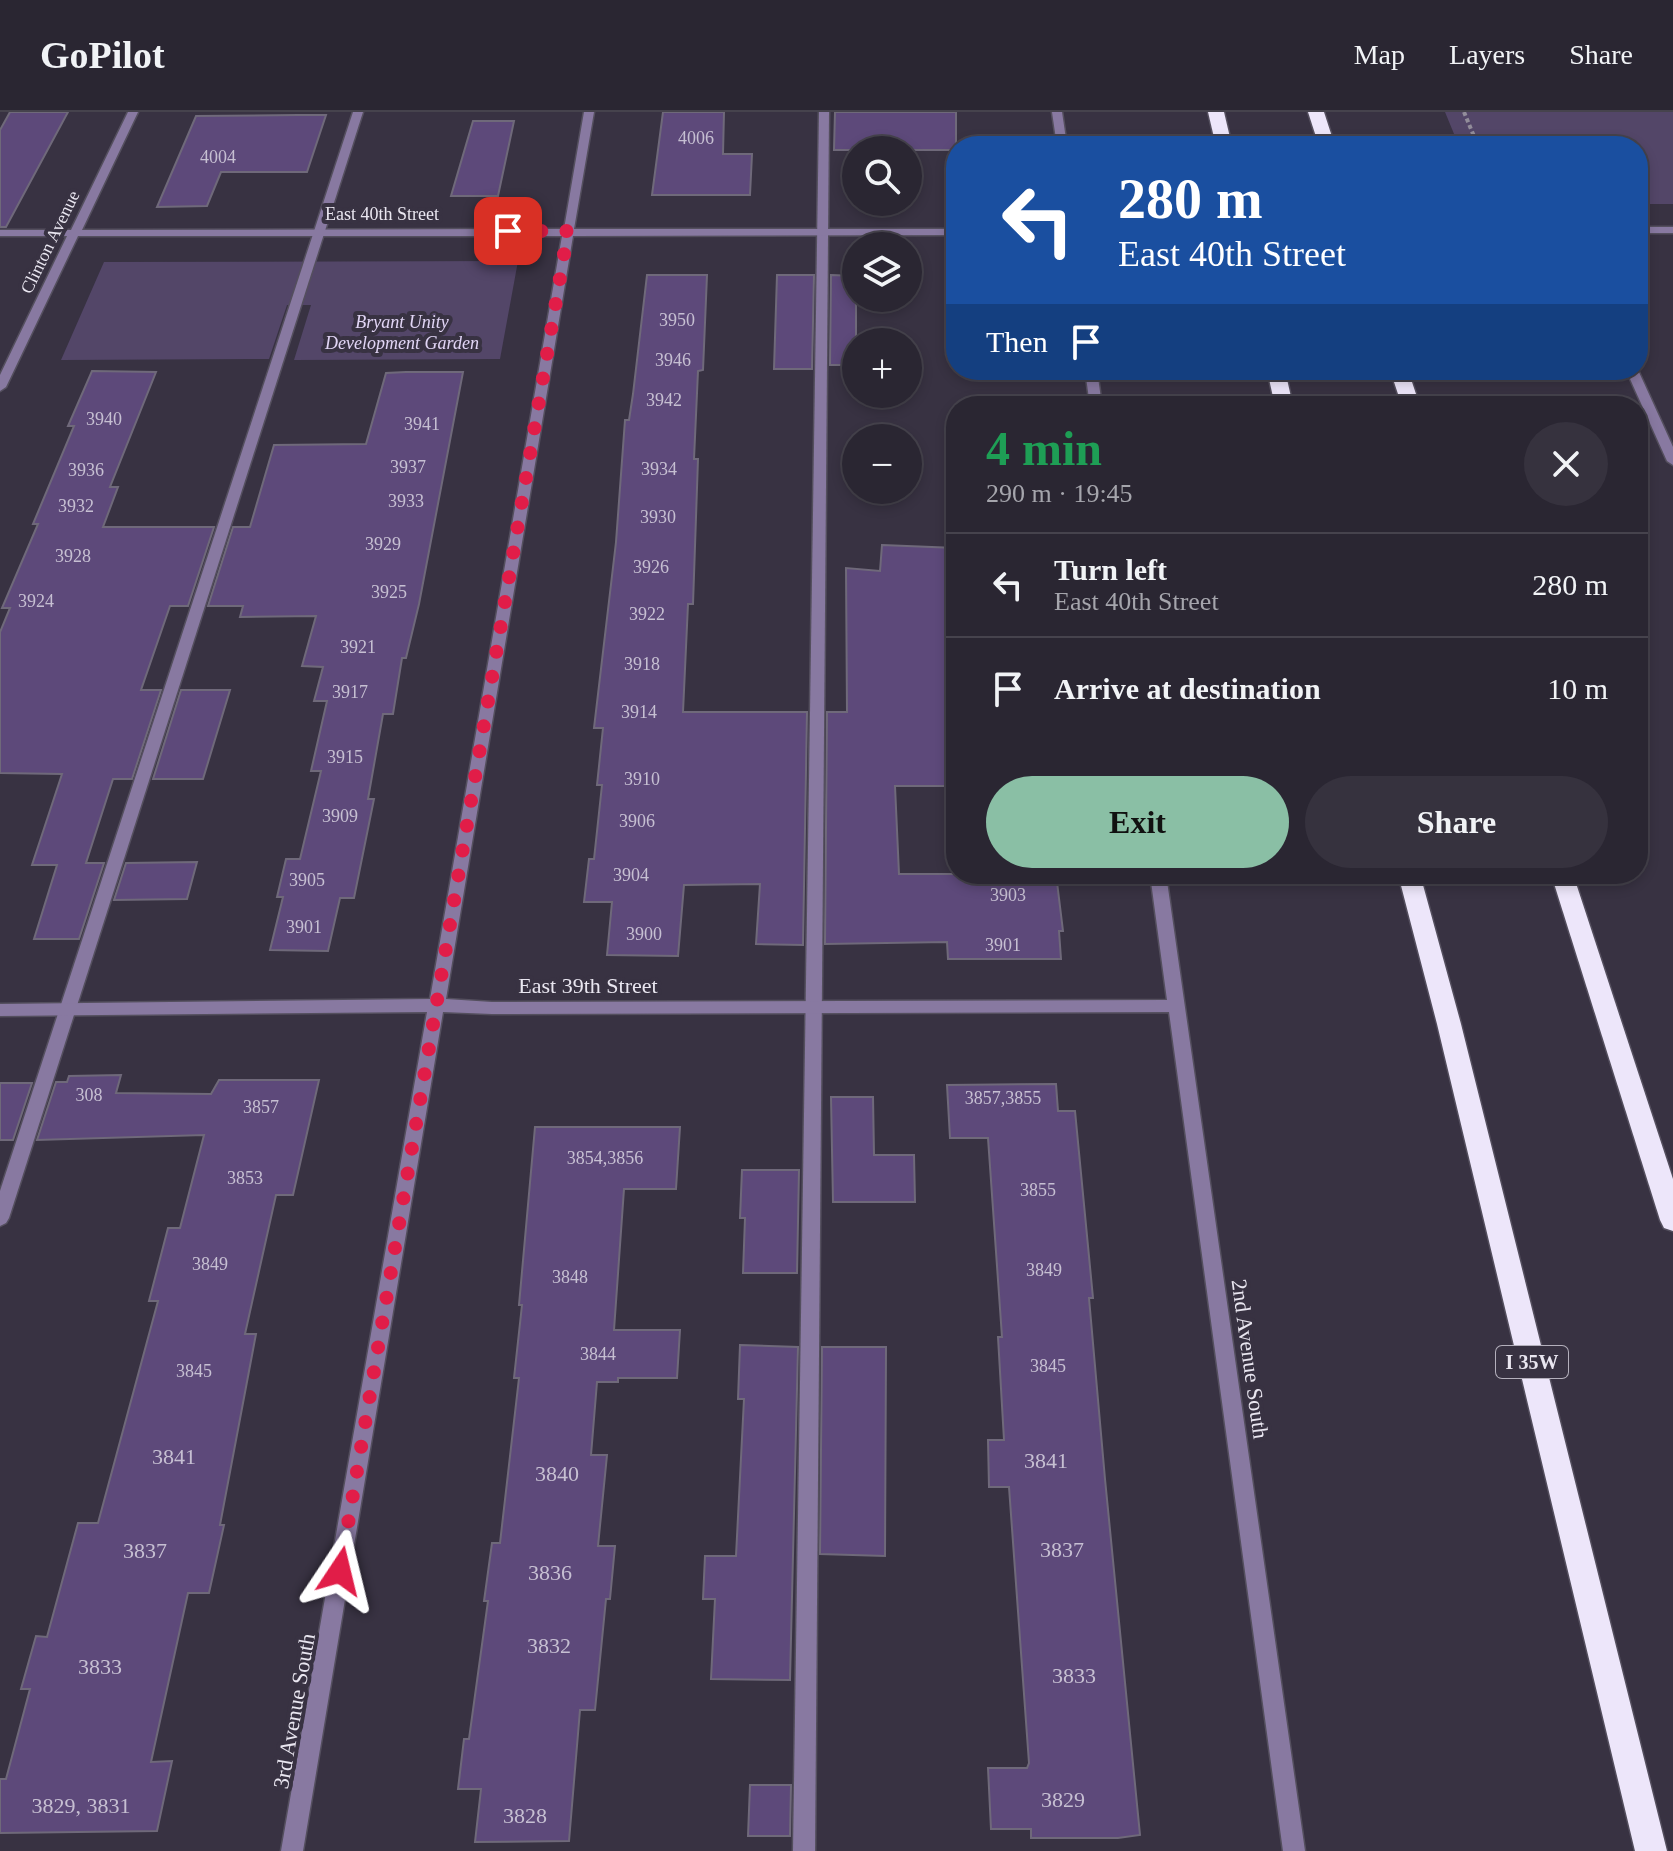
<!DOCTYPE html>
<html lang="en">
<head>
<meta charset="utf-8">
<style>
  :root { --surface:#2a2632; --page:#36323e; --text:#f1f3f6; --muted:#a5a5ac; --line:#46434d; --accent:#8abfa5 }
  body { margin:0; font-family:Georgia,serif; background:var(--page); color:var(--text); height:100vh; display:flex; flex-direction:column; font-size:30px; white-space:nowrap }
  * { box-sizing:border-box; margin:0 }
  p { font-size:26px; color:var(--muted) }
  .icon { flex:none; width:44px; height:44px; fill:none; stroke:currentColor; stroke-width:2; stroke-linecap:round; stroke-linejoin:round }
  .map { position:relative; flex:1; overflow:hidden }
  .side { position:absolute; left:946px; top:284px; width:702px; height:488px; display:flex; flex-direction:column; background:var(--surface); border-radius:32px; box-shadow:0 4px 12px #0003,0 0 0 2px var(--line) }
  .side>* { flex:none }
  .guide { position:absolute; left:946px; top:24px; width:702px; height:244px; border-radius:32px; box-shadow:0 4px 12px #0003,0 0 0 2px var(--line); background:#1a4fa0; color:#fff; overflow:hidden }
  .buttons { position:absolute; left:842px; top:24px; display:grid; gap:16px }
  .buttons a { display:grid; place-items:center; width:80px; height:80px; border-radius:50%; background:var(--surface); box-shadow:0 4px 12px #0003,0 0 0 2px var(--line); font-size:40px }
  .pin { position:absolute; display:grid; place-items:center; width:68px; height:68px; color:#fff; margin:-34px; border-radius:16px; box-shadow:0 4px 12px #0006 }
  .me { position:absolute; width:88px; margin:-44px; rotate:10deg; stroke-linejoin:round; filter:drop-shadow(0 0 6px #0008) }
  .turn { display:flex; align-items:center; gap:28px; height:168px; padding:0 40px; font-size:36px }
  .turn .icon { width:104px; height:104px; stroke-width:2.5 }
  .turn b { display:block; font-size:56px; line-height:68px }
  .then { display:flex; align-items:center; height:76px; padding:0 40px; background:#0003; gap:16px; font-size:30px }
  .round { display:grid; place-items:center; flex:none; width:84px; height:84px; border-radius:42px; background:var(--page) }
  .overview { display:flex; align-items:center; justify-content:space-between; height:136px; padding:0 40px }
  h1 { font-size:48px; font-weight:700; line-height:60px; color:#1e9e55 }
  .cta { display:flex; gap:16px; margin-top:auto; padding:16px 40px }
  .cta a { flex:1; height:92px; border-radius:48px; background:var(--accent); color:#111; font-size:32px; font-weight:700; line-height:92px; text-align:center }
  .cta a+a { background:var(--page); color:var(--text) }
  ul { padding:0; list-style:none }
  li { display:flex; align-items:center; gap:24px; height:104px; padding:0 40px; border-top:2px solid var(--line) }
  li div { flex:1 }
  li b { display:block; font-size:30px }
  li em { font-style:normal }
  header { display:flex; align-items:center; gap:48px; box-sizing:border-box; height:112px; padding:0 40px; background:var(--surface); border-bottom:2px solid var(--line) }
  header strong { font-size:38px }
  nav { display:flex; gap:44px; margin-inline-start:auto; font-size:28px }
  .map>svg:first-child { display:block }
  .green { fill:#534668 }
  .building { fill:#5d497a; stroke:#6f697a; stroke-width:2 }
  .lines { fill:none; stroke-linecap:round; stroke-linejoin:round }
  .service-casing { stroke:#544f5e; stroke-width:3 }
  .minor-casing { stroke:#544f5e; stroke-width:3 }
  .motorway-casing { stroke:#544f5e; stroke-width:3 }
  .path { stroke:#928d9a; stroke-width:4; stroke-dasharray:4 3; stroke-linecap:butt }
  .service { fill:#8879a1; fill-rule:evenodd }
  .minor { fill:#8879a1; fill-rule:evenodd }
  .motorway { fill:#ede6fa; fill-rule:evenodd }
  .route { stroke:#e11d48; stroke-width:14; stroke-dasharray:0 25.2 }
  .labels { text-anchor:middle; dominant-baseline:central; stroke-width:8; stroke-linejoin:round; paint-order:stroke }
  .number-label { font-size:18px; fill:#c6bfd2 }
  .far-street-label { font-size:18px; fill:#e9e6f0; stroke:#383242 }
  .far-park-label { font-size:18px; font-style:italic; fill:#e1d5f5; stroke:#383242 }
  .shield { fill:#383242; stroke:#b4b0bc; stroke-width:2 }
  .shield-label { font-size:20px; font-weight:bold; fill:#e9e6f0 }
  .street-label { font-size:22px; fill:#e9e6f0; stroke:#383242 }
  .near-number-label { font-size:22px; fill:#c6bfd2 }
</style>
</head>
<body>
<header>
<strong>GoPilot</strong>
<nav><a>Map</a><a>Layers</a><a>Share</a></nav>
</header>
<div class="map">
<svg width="1673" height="1739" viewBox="0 0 1673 1739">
  <rect width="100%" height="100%" fill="#383242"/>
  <g class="green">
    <path d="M 1445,0 L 1673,0 L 1673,92 L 1638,92 L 1638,34 L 1459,34 Z"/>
    <path d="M 518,149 L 500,247 L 294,248 L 311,193 L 287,193 L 269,247 L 61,248 L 104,150 Z"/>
  </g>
  <g class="building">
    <path d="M 10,0 L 68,0 L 6,115 L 0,115 L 0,18 Z"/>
    <path d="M 663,0 L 724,0 L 723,42 L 752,42 L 750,83 L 652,83 Z"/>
    <path d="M 835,0 L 956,0 L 956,38 L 834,38 Z"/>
    <path d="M 298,3 L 326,3 L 307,60 L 221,60 L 207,94 L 157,95 L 196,4 Z"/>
    <path d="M 473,9 L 514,9 L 498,84 L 451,84 Z"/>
    <path d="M 647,163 L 707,163 L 703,258 L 698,259 L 694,347 L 698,347 L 693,492 L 688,492 L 683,600 L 807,600 L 803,833 L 756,832 L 760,772 L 684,773 L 678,844 L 607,843 L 612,790 L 584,790 L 589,747 L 594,747 L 602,673 L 597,673 L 603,616 L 594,616 L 616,430 L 625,308 L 629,308 L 633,282 Z"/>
    <path d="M 777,163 L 814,163 L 812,257 L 774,257 Z"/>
    <path d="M 831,163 L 856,164 L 856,253 L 830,253 Z"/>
    <path d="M 92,259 L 156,260 L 110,375 L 118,375 L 103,415 L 214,415 L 188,494 L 170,494 L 141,578 L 161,578 L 132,667 L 113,667 L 86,751 L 104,751 L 79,827 L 34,827 L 57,753 L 32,753 L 62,662 L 0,661 L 0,520 L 10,496 L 2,496 L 38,412 L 33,412 L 74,314 L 68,314 Z"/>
    <path d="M 406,260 L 463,260 L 419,492 L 406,546 L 402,546 L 393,602 L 383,602 L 368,687 L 374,687 L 354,786 L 340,786 L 328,839 L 270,838 L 283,785 L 277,785 L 286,747 L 300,747 L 321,659 L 311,659 L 327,589 L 314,589 L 323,555 L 302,554 L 316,504 L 240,505 L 243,494 L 208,494 L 233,415 L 250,415 L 274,333 L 366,332 L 386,261 Z"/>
    <path d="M 882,433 L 956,436 L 956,674 L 895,674 L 899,762 L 1056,762 L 1063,819 L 1059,819 L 1061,847 L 948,847 L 947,830 L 825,832 L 827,600 L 847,600 L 846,456 L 880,459 Z"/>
    <path d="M 181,578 L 230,578 L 203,667 L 153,667 Z"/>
    <path d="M 197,750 L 187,787 L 114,788 L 126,751 Z"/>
    <path d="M 121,963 L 116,981 L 211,982 L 219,968 L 319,968 L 293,1083 L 276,1083 L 245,1222 L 256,1222 L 220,1413 L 224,1413 L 209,1481 L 188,1481 L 151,1650 L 172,1649 L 157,1719 L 0,1721 L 0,1667 L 6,1667 L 30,1577 L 21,1577 L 36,1524 L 47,1525 L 78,1411 L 98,1411 L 158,1189 L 149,1189 L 168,1116 L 180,1116 L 204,1023 L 37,1028 L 56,970 L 67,970 L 69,964 Z"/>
    <path d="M 0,971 L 32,971 L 13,1028 L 0,1028 Z"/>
    <path d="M 1056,972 L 1058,999 L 1075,999 L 1093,1186 L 1089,1186 L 1105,1367 L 1140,1723 L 1118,1726 L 1031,1726 L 1031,1717 L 991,1717 L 988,1656 L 1027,1656 L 1029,1651 L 1009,1375 L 989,1375 L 988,1328 L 1004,1328 L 998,1225 L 1002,1225 L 988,1026 L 950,1026 L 947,973 Z"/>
    <path d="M 831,985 L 873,985 L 874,1043 L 914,1043 L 915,1090 L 833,1090 Z"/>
    <path d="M 535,1015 L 680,1015 L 676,1077 L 624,1077 L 614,1218 L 680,1218 L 677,1266 L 618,1266 L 618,1270 L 597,1270 L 591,1343 L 607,1343 L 598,1434 L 615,1434 L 610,1487 L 606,1487 L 595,1598 L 580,1598 L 569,1729 L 475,1730 L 481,1677 L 458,1677 L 464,1627 L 469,1627 L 488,1489 L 484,1489 L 492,1431 L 500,1431 L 519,1266 L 514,1266 L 522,1193 L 519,1193 Z"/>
    <path d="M 742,1058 L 799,1058 L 797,1161 L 743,1161 L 745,1106 L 740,1106 Z"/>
    <path d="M 740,1233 L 798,1235 L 790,1568 L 711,1567 L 715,1487 L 703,1487 L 705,1444 L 736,1444 L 744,1287 L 738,1287 Z"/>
    <path d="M 822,1235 L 886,1235 L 885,1444 L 820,1442 Z"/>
    <path d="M 750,1673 L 791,1673 L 790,1724 L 748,1724 Z"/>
  </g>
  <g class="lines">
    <defs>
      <g id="service">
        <path d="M 353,0 L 363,0 L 9,1106 L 6,1111 L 0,1114 L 0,1079 Z"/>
        <path d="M 819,0 L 829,0 L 815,1739 L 793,1739 Z"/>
      </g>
      <g id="minor">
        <path d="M 128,0 L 138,0 L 82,118 L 564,117 L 584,0 L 594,0 L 574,117 L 956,117 L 956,123 L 573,124 L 446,887 L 492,890 L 1167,888 L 1150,762 L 1166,762 L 1305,1739 L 1283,1739 L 1169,900 L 492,902 L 443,900 L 303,1739 L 281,1739 L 427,900 L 0,904 L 0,892 L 430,887 L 562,124 L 78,124 L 6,275 L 0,279 L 0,263 L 67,124 L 0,124 L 0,118 L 71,118 Z"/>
        <path d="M 1052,0 L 1062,0 L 1067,34 L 1057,34 Z"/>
        <rect x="1638" y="115" width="35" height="6"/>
        <path d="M 1085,258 L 1097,258 L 1102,294 L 1090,294 Z"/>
        <path d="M 1626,258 L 1638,258 L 1673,335 L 1673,353 L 1667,349 Z"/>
      </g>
      <g id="motorway">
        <path d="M 1208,0 L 1224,0 L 1232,34 L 1216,34 Z"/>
        <path d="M 1308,0 L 1324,0 L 1335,34 L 1319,34 Z"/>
        <path d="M 1267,258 L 1285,258 L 1293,294 L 1275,294 Z"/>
        <path d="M 1390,258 L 1408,258 L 1420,294 L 1402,294 Z"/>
        <path d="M 1398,762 L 1420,762 L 1461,912 L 1667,1739 L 1635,1739 L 1437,912 Z"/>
        <path d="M 1551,762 L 1573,762 L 1673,1067 L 1673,1119 L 1664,1116 L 1660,1108 Z"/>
      </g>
    </defs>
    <use href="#service" class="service-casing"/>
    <use href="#minor" class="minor-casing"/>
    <use href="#motorway" class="motorway-casing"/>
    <path class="path" d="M 1464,0 L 1478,34"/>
    <use href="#service" class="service"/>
    <use href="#minor" class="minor"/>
    <use href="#motorway" class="motorway"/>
  </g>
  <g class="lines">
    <path class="route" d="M 340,1459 L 568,119 L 508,119"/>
  </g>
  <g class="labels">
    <g class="number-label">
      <text x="696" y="26">4006</text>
      <text x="218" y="45">4004</text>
      <text x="677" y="208">3950</text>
      <text x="673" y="248">3946</text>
      <text x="664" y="288">3942</text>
      <text x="104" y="307">3940</text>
      <text x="422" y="312">3941</text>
      <text x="408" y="355">3937</text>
      <text x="659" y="357">3934</text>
      <text x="86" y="358">3936</text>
      <text x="406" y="389">3933</text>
      <text x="76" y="394">3932</text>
      <text x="658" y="405">3930</text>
      <text x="383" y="432">3929</text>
      <text x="73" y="444">3928</text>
      <text x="651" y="455">3926</text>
      <text x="389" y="480">3925</text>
      <text x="36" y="489">3924</text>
      <text x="647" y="502">3922</text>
      <text x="358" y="535">3921</text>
      <text x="642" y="552">3918</text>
      <text x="350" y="580">3917</text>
      <text x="639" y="600">3914</text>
      <text x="345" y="645">3915</text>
      <text x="642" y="667">3910</text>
      <text x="340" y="704">3909</text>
      <text x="637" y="709">3906</text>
      <text x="631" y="763">3904</text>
      <text x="307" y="768">3905</text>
      <text x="1008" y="783">3903</text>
      <text x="304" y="815">3901</text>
      <text x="644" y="822">3900</text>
      <text x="1003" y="833">3901</text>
      <text x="89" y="983">308</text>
      <text x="1003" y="986">3857,3855</text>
      <text x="261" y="995">3857</text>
      <text x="605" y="1046">3854,3856</text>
      <text x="245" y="1066">3853</text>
      <text x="1038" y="1078">3855</text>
      <text x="210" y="1152">3849</text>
      <text x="1044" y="1158">3849</text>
      <text x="570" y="1165">3848</text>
      <text x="598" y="1242">3844</text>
      <text x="1048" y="1254">3845</text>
      <text x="194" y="1259">3845</text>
    </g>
    <g class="far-street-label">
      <text x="382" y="102">East 40th Street</text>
      <text transform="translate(50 130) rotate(-64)">Clinton Avenue</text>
    </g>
    <g class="far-park-label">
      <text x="402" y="210">Bryant Unity<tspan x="402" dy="21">Development Garden</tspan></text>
    </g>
    <rect class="shield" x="1496" y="1234" width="72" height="32" rx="6"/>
    <g class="shield-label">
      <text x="1532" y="1250">I 35W</text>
    </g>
    <g class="street-label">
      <text x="588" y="873">East 39th Street</text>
      <text transform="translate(1250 1247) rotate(82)">2nd Avenue South</text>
      <text transform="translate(294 1599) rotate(-80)">3rd Avenue South</text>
    </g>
    <g class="near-number-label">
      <text x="174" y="1344">3841</text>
      <text x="1046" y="1348">3841</text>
      <text x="557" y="1361">3840</text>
      <text x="1062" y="1437">3837</text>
      <text x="145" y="1438">3837</text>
      <text x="550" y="1460">3836</text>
      <text x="549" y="1533">3832</text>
      <text x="100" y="1554">3833</text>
      <text x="1074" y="1563">3833</text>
      <text x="1063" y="1687">3829</text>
      <text x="81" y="1693">3829, 3831</text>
      <text x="525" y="1703">3828</text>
    </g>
  </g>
</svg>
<div class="buttons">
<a><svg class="icon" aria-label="search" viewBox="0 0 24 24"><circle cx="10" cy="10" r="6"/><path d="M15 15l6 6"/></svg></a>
<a><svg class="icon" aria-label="layers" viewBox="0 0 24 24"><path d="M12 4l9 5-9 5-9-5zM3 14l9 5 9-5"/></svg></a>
<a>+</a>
<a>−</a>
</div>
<div class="pin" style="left:508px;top:119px;background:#d93025"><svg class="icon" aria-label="arrive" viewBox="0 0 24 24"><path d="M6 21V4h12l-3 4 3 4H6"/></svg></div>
<svg class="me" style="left:340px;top:1459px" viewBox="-20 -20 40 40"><path d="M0-17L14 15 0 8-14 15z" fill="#e11d48" stroke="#fff" stroke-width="4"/></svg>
<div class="guide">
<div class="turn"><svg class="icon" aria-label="left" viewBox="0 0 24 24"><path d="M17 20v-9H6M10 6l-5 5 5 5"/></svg><div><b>280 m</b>East 40th Street</div></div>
<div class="then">Then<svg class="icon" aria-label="arrive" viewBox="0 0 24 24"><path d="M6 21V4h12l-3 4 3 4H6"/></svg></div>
</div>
<section class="side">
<div class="overview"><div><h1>4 min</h1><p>290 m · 19:45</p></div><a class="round"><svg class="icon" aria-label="close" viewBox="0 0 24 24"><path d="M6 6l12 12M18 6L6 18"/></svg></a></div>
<ul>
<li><svg class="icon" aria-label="left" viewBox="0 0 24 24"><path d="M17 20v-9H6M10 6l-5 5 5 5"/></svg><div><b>Turn left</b><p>East 40th Street</p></div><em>280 m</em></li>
<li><svg class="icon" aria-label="arrive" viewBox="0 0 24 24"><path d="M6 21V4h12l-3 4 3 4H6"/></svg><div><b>Arrive at destination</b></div><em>10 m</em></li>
</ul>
<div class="cta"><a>Exit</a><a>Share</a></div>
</section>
</div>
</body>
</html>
